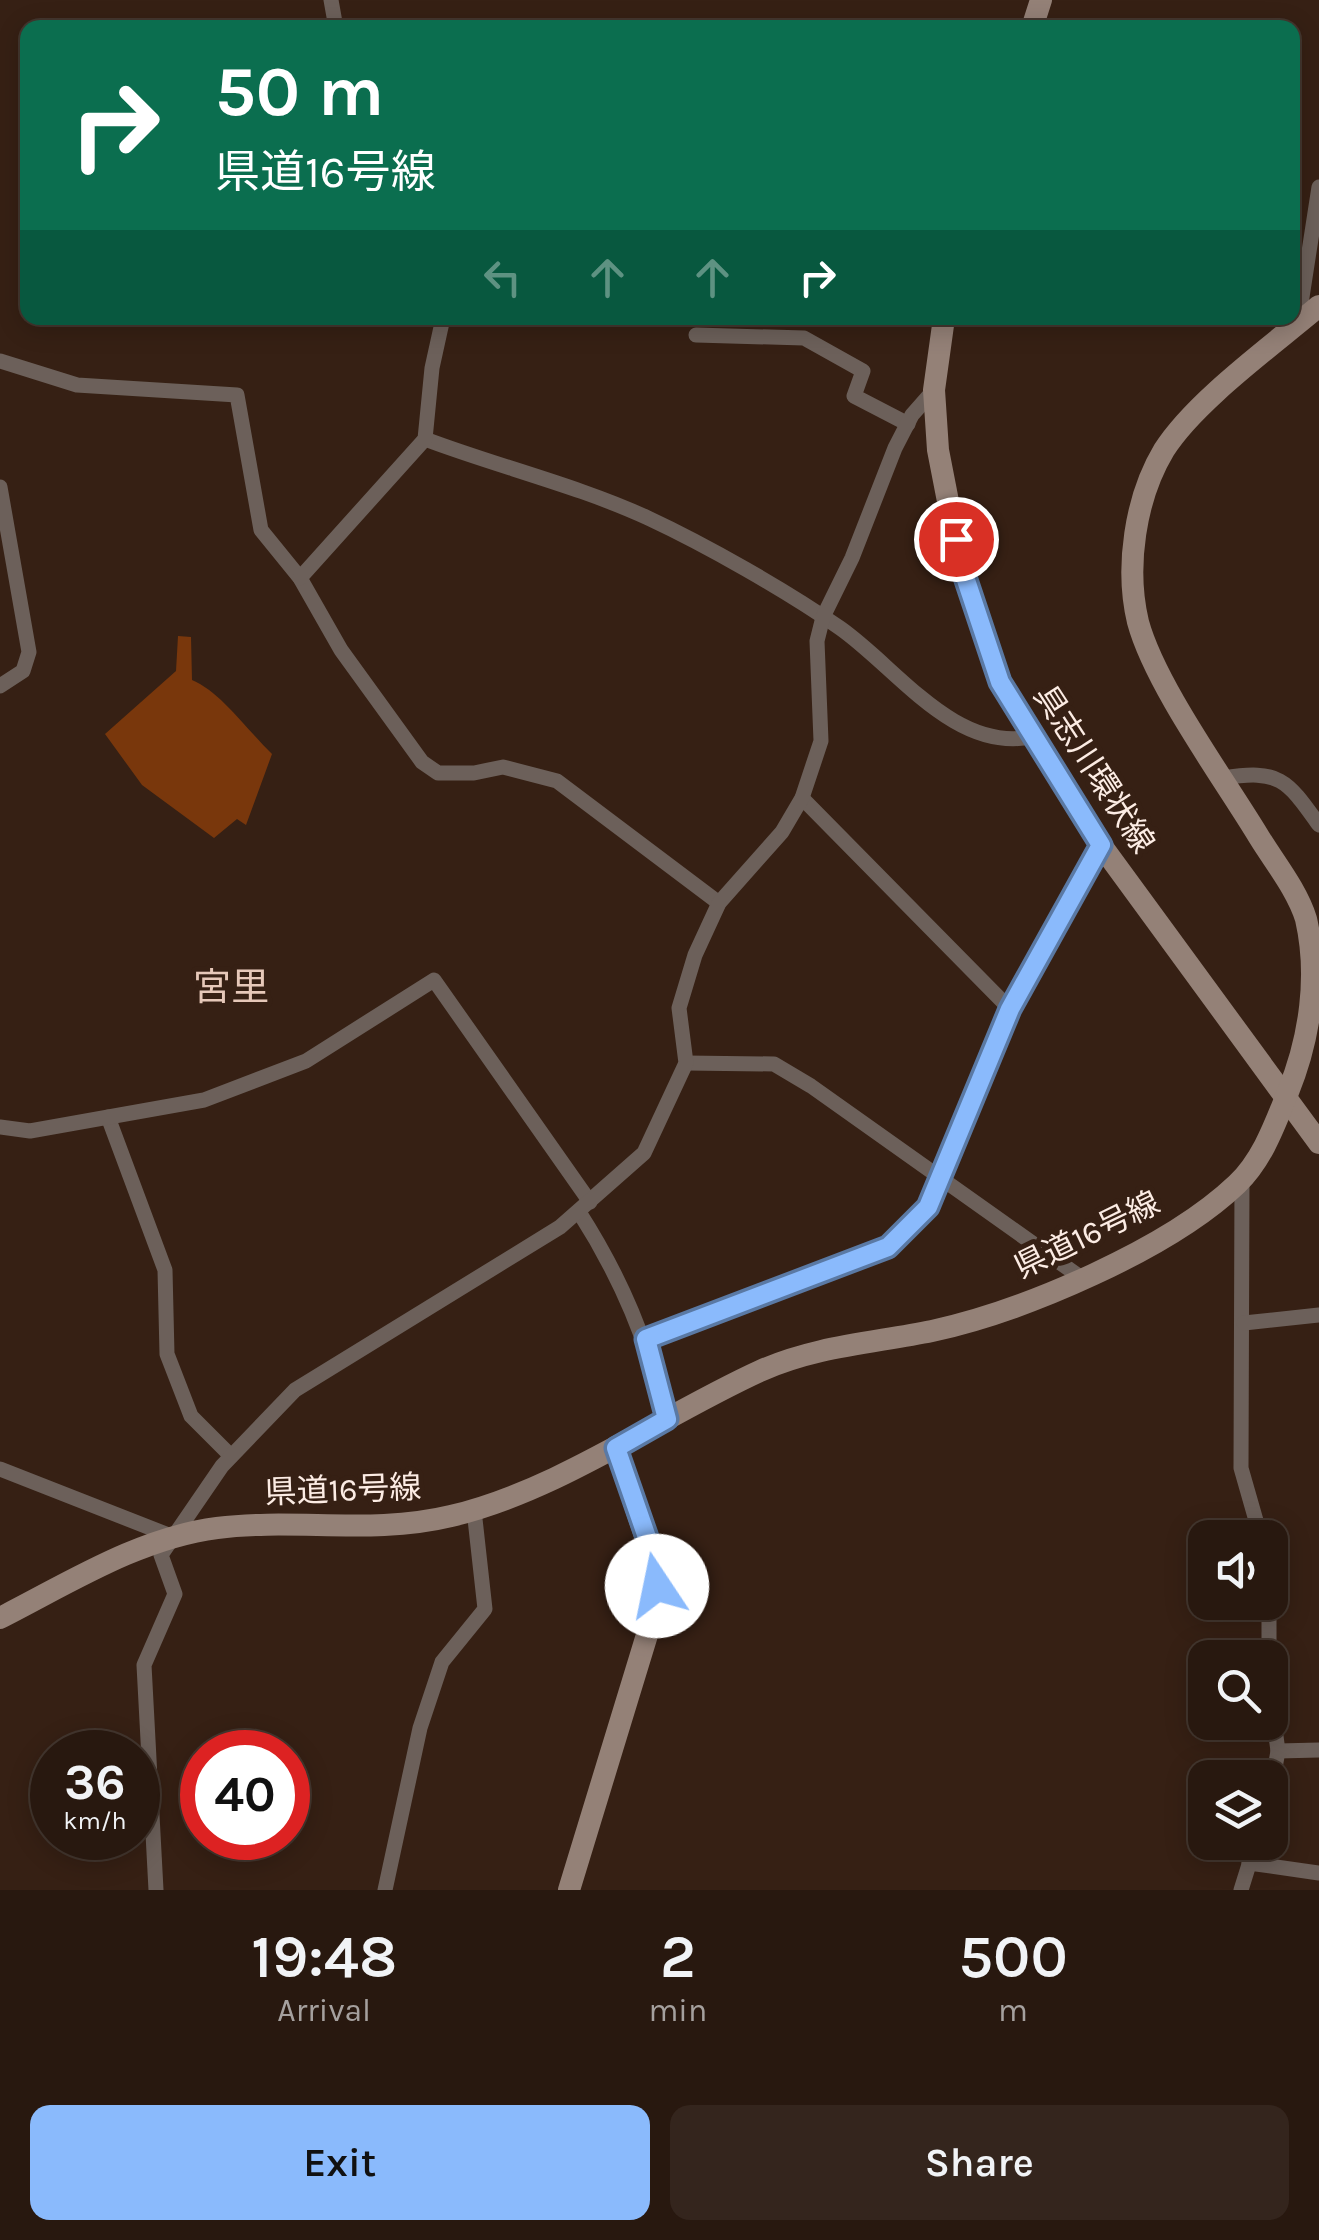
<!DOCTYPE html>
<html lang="en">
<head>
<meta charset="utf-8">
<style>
  :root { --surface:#28180f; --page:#34251d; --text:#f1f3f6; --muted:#a5a09e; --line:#44372f; --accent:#8abafc }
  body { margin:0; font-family:Karla,"Noto Sans JP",sans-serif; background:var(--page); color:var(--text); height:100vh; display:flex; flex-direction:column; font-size:38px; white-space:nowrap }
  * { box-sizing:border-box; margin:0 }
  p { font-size:32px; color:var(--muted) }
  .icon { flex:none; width:55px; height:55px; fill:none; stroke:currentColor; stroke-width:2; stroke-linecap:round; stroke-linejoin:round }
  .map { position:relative; height:1890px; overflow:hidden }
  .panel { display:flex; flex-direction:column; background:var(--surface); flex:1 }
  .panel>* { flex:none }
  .top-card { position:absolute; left:20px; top:20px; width:1280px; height:305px; border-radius:20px; box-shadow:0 5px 25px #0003,0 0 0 2px var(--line); background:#0b6e4f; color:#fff; overflow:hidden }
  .tools { position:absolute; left:1188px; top:1520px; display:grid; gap:20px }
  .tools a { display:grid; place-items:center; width:100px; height:100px; border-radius:20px; background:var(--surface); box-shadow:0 5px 25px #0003,0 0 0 2px var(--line); font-size:50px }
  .speed { position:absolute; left:30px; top:1730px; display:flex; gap:20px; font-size:50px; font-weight:700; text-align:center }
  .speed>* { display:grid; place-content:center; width:130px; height:130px; border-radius:50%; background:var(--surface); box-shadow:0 5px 25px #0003,0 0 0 2px var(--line); line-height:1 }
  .speed small { font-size:25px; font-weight:400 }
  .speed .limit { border:15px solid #d22; background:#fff; color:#111 }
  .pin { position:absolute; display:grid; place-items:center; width:85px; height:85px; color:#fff; margin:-42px; border:5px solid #fff; border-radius:50%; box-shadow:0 2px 10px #0007 }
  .me { position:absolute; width:110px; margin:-55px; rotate:349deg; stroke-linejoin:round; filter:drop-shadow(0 0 8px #0008) }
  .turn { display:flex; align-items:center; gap:35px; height:210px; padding:0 30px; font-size:45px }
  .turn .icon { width:130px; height:130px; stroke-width:2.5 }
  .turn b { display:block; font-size:70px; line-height:85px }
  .lanes { display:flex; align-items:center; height:95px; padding:0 30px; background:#0003; justify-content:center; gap:50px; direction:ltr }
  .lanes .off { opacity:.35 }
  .eta { display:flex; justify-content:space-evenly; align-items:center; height:170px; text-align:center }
  .eta b { font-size:60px; font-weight:600; line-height:70px }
  .button { display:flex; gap:20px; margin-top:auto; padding:20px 30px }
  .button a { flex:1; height:115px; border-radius:20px; background:var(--accent); color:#111; font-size:40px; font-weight:600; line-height:115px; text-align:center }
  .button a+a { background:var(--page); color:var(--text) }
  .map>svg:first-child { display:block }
  .green { fill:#79370c }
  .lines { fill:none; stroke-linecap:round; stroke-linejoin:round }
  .street { stroke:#6c605a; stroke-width:15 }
  .secondary { stroke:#948177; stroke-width:22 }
  .route-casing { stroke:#5a79a4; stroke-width:25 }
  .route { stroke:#8abafc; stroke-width:18 }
  .labels { text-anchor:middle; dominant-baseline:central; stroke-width:10; stroke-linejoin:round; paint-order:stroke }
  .street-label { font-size:32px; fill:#fcece4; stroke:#362014 }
  .quarter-label { font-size:38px; fill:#e6c8b9; stroke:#362014 }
</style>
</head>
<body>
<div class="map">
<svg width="1319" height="1890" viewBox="0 0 1319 1890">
  <rect width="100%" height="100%" fill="#362014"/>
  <path class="green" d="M 178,636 L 191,637 L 192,680 C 221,692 248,731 272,754 L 246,825 L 237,819 L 214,838 L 142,785 L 105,734 L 176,671 Z"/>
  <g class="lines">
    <g class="street">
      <path d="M 331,0 L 336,28"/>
      <path d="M 1298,323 L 1319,187"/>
      <path d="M 696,335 L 804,338 L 863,371 L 854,396 L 908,424"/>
      <path d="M 0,361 L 77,385 L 237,395 L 261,530 L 300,578 L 341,650 L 422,762 L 438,773 L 474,773 L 503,767 L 557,781 L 719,903"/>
      <path d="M 425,439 C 496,466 579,486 648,518 C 706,545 787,591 840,628 C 897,668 954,752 1031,737"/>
      <path d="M 0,487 L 29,652 L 23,671 L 0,686"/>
      <path d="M 300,578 L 425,439 L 432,368 L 443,318"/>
      <path d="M 1223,778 C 1280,769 1287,780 1319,825"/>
      <path d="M 802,798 L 1010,1009"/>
      <path d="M 686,1063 L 774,1064 L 811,1086 L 1083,1279"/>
      <path d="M 108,1117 L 165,1270 L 167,1354 L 191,1416 L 231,1456"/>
      <path d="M 0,1127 L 30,1131 L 204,1100 L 306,1061 L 434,980 L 590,1202"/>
      <path d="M 1242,1179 L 1241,1468 L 1261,1538"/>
      <path d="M 579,1212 C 622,1279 647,1341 667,1419"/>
      <path d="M 1244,1323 L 1319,1315"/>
      <path d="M 646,1339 L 888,1247 L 928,1207 L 1010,1009 L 1101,845"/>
      <path d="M 0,1469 L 171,1536"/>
      <path d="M 1269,1658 L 1269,1602"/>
      <path d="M 1270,1692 L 1278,1751 L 1270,1796"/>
      <path d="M 1278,1751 L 1319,1750"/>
      <path d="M 1249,1863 L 1319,1873"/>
      <path d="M 156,1890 L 144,1665 L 175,1594 L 161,1555 L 222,1466 L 295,1390 L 560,1227 L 644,1153 L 686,1063 L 679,1008 L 695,955 L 719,903 L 782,832 L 802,798 L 821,741 L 817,641 L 823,617 L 852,558 L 895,448 L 912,415 L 934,390"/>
      <path d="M 385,1890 L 420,1728 L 442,1662 L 485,1609 L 474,1510"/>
      <path d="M 1241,1890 L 1256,1842"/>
    </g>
    <g class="secondary">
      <path d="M 1032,28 L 1041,0"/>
      <path d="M 944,318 L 934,390 L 938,450 L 961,568 L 1000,682 L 1101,845 L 1319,1143"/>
      <path d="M 0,1618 C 69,1583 139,1538 217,1528 C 295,1518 373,1535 451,1516 C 558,1491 661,1416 760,1371 C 816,1346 873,1343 932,1331 C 1024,1311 1169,1249 1237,1184 C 1263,1159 1275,1124 1288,1092 C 1310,1038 1319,976 1306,919 C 1297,890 1275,863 1259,837 C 1224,779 1155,685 1138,622 C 1125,568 1135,498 1164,450 C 1195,401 1273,345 1319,306"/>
      <path d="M 569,1890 L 654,1612 L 655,1566 L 616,1448"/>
    </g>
  </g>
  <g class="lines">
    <defs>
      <path id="route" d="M 657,1586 L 650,1546 L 616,1448 L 667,1419 L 646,1339 L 888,1247 L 928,1207 L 1010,1009 L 1101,845 L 1000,682 L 962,568 L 956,539"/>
    </defs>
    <use href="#route" class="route-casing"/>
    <use href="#route" class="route"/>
  </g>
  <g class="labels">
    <g class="street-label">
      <text transform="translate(1094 769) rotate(57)">具志川環状線</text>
      <text transform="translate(1087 1235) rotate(-26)">県道16号線</text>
      <text transform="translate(343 1490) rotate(-2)">県道16号線</text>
    </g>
    <g class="quarter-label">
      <text x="231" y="987">宮里</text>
    </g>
  </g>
</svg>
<div class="tools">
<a><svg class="icon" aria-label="sound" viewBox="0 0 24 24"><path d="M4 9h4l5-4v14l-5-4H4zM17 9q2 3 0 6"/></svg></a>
<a><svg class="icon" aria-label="search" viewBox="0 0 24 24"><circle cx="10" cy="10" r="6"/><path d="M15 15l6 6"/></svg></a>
<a><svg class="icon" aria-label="layers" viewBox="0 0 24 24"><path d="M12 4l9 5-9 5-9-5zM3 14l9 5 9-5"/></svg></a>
</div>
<div class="speed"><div>36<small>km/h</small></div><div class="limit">40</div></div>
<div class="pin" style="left:956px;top:539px;background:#d93025"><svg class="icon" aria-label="arrive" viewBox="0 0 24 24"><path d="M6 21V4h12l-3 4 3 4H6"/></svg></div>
<svg class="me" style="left:657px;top:1586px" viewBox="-20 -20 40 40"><circle r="19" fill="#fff"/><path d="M0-13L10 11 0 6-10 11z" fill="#8abafc"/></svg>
<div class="top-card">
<div class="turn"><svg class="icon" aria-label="right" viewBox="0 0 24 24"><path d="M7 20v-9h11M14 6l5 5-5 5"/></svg><div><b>50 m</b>県道16号線</div></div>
<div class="lanes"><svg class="icon off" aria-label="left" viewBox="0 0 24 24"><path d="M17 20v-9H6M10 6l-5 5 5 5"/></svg><svg class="icon off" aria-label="ahead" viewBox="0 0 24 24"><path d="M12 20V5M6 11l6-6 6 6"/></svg><svg class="icon off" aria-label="ahead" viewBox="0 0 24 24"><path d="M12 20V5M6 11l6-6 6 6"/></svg><svg class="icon" aria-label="right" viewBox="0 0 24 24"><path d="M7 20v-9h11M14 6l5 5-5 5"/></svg></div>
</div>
</div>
<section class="panel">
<div class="eta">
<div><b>19:48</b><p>Arrival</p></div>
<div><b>2</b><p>min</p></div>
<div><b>500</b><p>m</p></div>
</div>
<div class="button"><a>Exit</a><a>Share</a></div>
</section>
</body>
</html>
